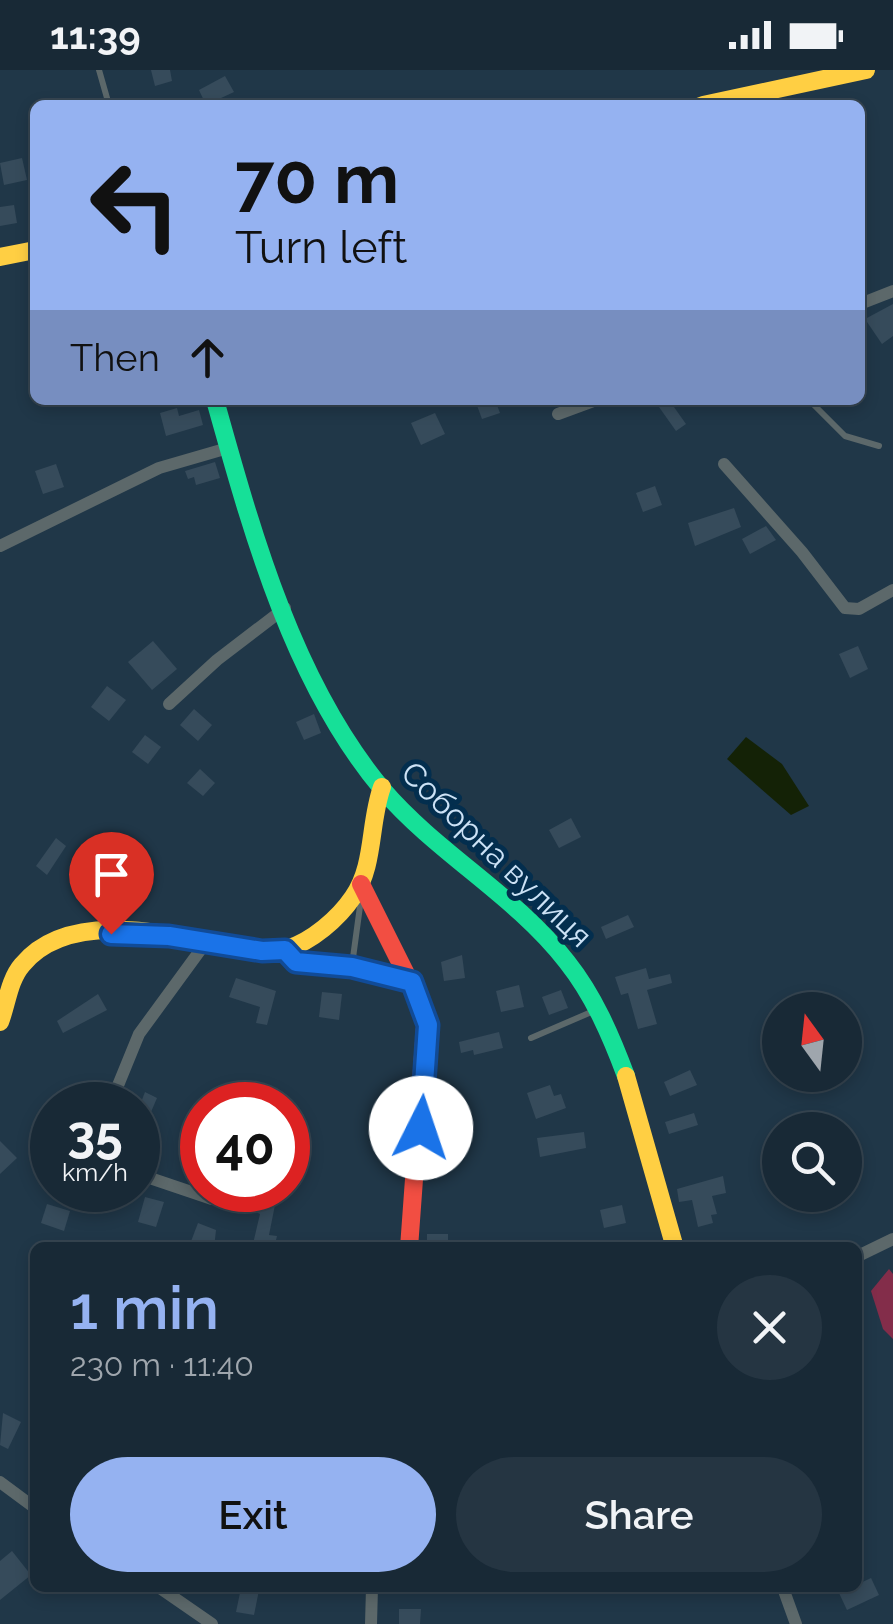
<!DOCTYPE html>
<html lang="en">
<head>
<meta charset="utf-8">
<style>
  :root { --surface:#182936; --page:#253542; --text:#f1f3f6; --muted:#9fa6ad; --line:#364551; --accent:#95b2f1 }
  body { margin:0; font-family:Raleway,sans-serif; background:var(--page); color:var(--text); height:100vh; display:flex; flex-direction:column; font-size:38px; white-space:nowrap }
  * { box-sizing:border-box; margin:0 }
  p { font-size:32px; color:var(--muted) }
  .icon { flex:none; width:55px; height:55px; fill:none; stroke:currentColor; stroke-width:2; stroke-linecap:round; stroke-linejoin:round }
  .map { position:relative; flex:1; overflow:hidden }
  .details { position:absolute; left:30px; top:1172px; width:832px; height:350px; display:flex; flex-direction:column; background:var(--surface); border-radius:15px; box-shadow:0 5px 15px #0003,0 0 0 2px var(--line) }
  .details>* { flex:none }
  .banner { position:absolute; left:30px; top:30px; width:835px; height:305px; border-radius:15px; box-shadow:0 5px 15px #0003,0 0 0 2px var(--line); background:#95b2f1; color:#111; overflow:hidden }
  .needle { width:65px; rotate:345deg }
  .controls { position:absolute; left:762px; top:922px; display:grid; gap:20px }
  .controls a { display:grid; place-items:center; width:100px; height:100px; border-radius:50%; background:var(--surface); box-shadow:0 5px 15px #0003,0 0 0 2px var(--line); font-size:50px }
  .speed { position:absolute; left:30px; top:1012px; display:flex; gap:20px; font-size:50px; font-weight:700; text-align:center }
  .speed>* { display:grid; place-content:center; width:130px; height:130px; border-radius:50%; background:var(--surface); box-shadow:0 5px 15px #0003,0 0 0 2px var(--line); line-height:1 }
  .speed small { font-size:25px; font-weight:400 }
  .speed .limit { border:15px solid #d22; background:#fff; color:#111 }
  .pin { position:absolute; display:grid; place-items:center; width:85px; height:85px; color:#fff; margin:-102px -42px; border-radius:50% 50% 50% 0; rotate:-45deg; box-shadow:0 0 10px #0007 }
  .pin .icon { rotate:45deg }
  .me { position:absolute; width:110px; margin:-55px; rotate:4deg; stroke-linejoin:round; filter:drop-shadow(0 0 8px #0008) }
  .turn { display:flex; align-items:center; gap:35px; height:210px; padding:0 40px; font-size:45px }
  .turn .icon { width:130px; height:130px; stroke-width:2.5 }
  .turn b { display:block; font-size:70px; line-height:85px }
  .then { display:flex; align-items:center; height:95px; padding:0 40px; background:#0003; gap:20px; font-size:38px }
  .round { display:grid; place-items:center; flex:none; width:105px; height:105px; border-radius:52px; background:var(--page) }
  .headline { display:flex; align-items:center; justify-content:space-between; height:170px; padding:0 40px }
  h1 { font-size:60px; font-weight:600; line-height:75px; color:var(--accent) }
  .action { display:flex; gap:20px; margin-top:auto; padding:20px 40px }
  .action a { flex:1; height:115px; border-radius:60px; background:var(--accent); color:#111; font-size:40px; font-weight:600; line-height:115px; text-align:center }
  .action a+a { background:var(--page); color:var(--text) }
  .status { display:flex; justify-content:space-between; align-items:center; height:70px; padding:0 50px; background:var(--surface); direction:ltr }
  .status svg { height:28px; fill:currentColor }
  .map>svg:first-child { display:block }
  .green { fill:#832d4a }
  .water { fill:#142206 }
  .building { fill:#364b5b }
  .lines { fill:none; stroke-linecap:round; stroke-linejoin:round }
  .lane { stroke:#5c686a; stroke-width:6 }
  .street { stroke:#5c686a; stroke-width:12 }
  .fast { stroke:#16e098; stroke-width:18 }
  .slow { stroke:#ffcf43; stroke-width:18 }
  .jam { stroke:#f24e42; stroke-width:18 }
  .route-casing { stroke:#114b97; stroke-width:25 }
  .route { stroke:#1a73e8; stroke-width:18 }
  .labels { text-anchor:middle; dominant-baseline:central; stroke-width:10; stroke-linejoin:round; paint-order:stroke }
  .street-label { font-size:32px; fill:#cce2f6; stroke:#032e4e }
</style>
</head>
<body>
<div class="status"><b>11:39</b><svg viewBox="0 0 49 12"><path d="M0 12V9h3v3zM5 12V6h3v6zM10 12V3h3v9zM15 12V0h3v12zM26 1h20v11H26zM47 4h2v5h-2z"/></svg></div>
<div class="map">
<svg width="893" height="1554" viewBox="0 0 893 1554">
  <rect width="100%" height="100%" fill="#203748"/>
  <path class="green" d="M 889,1199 L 893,1204 L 893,1269 L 883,1259 L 871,1221 Z"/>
  <path class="water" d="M 746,667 L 782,694 L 809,736 L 791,745 L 727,689 Z"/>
  <g class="building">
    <path d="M 151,0 L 170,0 L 172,11 L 155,16 Z"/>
    <path d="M 225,6 L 234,22 L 206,35 L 199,20 Z"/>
    <path d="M 22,88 L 27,110 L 4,115 L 0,93 Z"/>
    <path d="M 14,135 L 17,153 L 0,156 L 0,137 Z"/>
    <path d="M 893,234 L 893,266 L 882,274 L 865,249 Z"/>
    <path d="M 475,330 L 495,330 L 500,343 L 482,349 Z"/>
    <path d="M 654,330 L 669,330 L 686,354 L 676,361 Z"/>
    <path d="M 177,338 L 179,346 L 199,340 L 203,355 L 166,366 L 160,343 Z"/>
    <path d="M 435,343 L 445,364 L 421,375 L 411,353 Z"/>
    <path d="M 215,392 L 220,408 L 196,415 L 194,407 L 188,409 L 185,401 Z"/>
    <path d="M 56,394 L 64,417 L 43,424 L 35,401 Z"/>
    <path d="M 655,416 L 662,435 L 643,442 L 636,423 Z"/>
    <path d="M 734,438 L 741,457 L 695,476 L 688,453 Z"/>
    <path d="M 766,456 L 776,470 L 750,484 L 742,469 Z"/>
    <path d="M 153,571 L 177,599 L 152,620 L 128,592 Z"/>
    <path d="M 858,576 L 868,599 L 850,608 L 839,584 Z"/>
    <path d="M 107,616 L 126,630 L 109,651 L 91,637 Z"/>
    <path d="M 194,639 L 212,655 L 198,671 L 180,655 Z"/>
    <path d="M 314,644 L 321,663 L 304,670 L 296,652 Z"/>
    <path d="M 145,665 L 161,677 L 148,694 L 132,682 Z"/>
    <path d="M 200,699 L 215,713 L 203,726 L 187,713 Z"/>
    <path d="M 571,748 L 581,767 L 559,778 L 549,760 Z"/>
    <path d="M 56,768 L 66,776 L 47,805 L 36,796 Z"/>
    <path d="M 628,845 L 634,857 L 606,869 L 601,857 Z"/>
    <path d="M 462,885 L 465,908 L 444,911 L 441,892 Z"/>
    <path d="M 646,898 L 649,909 L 670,904 L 672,913 L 647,920 L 657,954 L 638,959 L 628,923 L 621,925 L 615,907 Z"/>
    <path d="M 236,908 L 276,921 L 267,955 L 256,953 L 260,937 L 229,927 Z"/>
    <path d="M 519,915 L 524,937 L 501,942 L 496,921 Z"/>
    <path d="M 561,920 L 568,938 L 549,945 L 542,927 Z"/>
    <path d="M 322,922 L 342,924 L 339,950 L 319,947 Z"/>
    <path d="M 98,924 L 107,940 L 63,963 L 57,951 Z"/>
    <path d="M 499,962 L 503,978 L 474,985 L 473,980 L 461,983 L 459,972 Z"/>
    <path d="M 690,1000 L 697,1015 L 670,1026 L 664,1012 Z"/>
    <path d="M 550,1015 L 554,1026 L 561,1024 L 566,1038 L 536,1049 L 527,1023 Z"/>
    <path d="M 145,1022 L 157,1028 L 138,1072 L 138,1040 Z"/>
    <path d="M 694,1043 L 698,1055 L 669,1064 L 665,1052 Z"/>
    <path d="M 584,1062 L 586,1078 L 540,1087 L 537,1068 Z"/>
    <path d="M 0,1071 L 17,1088 L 0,1104 Z"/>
    <path d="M 723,1106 L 726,1123 L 712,1126 L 717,1144 L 711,1145 L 713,1153 L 698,1157 L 692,1130 L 679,1132 L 677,1119 Z"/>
    <path d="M 249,1120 L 264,1120 L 262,1127 L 276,1130 L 269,1165 L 277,1166 L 274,1178 L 252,1178 L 260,1144 L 246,1137 Z"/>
    <path d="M 145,1127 L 164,1132 L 156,1157 L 138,1152 Z"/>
    <path d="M 47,1134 L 70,1141 L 64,1161 L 41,1153 Z"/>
    <path d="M 622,1135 L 626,1153 L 604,1158 L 600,1140 Z"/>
    <path d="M 198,1153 L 216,1160 L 214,1178 L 190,1174 Z"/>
    <rect x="427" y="1164" width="21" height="14"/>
    <path d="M 3,1343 L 21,1352 L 8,1379 L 0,1375 Z"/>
    <path d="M 12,1481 L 31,1505 L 0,1530 L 0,1491 Z"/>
    <path d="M 871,1508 L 879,1525 L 847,1540 L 839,1523 Z"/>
    <path d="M 241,1518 L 259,1520 L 254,1545 L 236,1542 Z"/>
    <path d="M 399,1539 L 421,1539 L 420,1554 L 399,1554 Z"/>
  </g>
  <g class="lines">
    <g class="lane">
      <path d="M 99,0 L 109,35"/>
      <path d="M 809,330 L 845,366 L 879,376"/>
      <path d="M 352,895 L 361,829"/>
      <path d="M 531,968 L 596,940"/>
    </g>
    <g class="street">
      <path d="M 860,234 L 893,221"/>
      <path d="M 558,344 L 596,330"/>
      <path d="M 724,394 L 802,482 L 845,538 L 859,539 L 893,520"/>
      <path d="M 0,476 L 159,398 L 228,378"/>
      <path d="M 169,634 L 217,590 L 285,538"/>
      <path d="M 285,880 L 297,892 L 352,897 L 412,912"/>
      <path d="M 110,1035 L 139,964 L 207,871"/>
      <path d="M 138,1104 L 212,1129"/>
      <path d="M 858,1186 L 893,1169"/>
      <path d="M 0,1412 L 35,1438"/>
      <path d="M 160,1518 L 212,1554"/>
      <path d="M 783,1518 L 796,1554"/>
      <path d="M 371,1554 L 372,1518"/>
    </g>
    <path class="fast" d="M 215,330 C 252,462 293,613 383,720 C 438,784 515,825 567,892 C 594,926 611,966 626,1006"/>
    <g class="slow">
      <path d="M 703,35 L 866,0"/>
      <path d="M 0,187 L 35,180"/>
      <path d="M 0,952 C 7,934 9,910 22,895 C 66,841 160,862 219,874 C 241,878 265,886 287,879 C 312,871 338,849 353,827 C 375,796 369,753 382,717"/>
      <path d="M 626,1006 L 675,1178"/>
    </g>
    <path class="jam" d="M 361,814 L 426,944 L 409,1178"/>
  </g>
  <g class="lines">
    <defs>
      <path id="route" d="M 111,864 L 169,866 L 262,881 L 285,880 L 296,892 L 352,897 L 412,912 L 428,955 L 421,1058"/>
    </defs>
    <use href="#route" class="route-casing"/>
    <use href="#route" class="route"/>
  </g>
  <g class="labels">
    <g class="street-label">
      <text transform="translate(497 784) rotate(44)">Соборна вулиця</text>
    </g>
  </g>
</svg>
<div class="controls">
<a><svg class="needle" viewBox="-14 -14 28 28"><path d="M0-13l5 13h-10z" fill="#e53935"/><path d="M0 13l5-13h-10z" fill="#9fa6ad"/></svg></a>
<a><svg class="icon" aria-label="search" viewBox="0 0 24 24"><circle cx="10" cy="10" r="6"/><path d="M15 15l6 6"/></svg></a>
</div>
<div class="speed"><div>35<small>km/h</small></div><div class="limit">40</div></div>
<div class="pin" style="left:111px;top:864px;background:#d93025"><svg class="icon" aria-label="arrive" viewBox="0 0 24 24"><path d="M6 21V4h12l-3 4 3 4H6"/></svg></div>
<svg class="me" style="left:421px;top:1058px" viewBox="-20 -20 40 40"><circle r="19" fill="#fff"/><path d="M0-13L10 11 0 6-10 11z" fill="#1a73e8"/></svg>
<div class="banner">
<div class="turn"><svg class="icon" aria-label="left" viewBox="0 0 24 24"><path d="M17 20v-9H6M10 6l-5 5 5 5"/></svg><div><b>70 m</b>Turn left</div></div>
<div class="then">Then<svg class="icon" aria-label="ahead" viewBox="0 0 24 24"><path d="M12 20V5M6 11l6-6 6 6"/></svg></div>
</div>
<section class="details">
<div class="headline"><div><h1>1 min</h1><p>230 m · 11:40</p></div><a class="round"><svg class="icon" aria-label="close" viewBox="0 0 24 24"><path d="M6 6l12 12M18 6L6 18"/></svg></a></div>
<div class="action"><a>Exit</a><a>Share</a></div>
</section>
</div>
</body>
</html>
